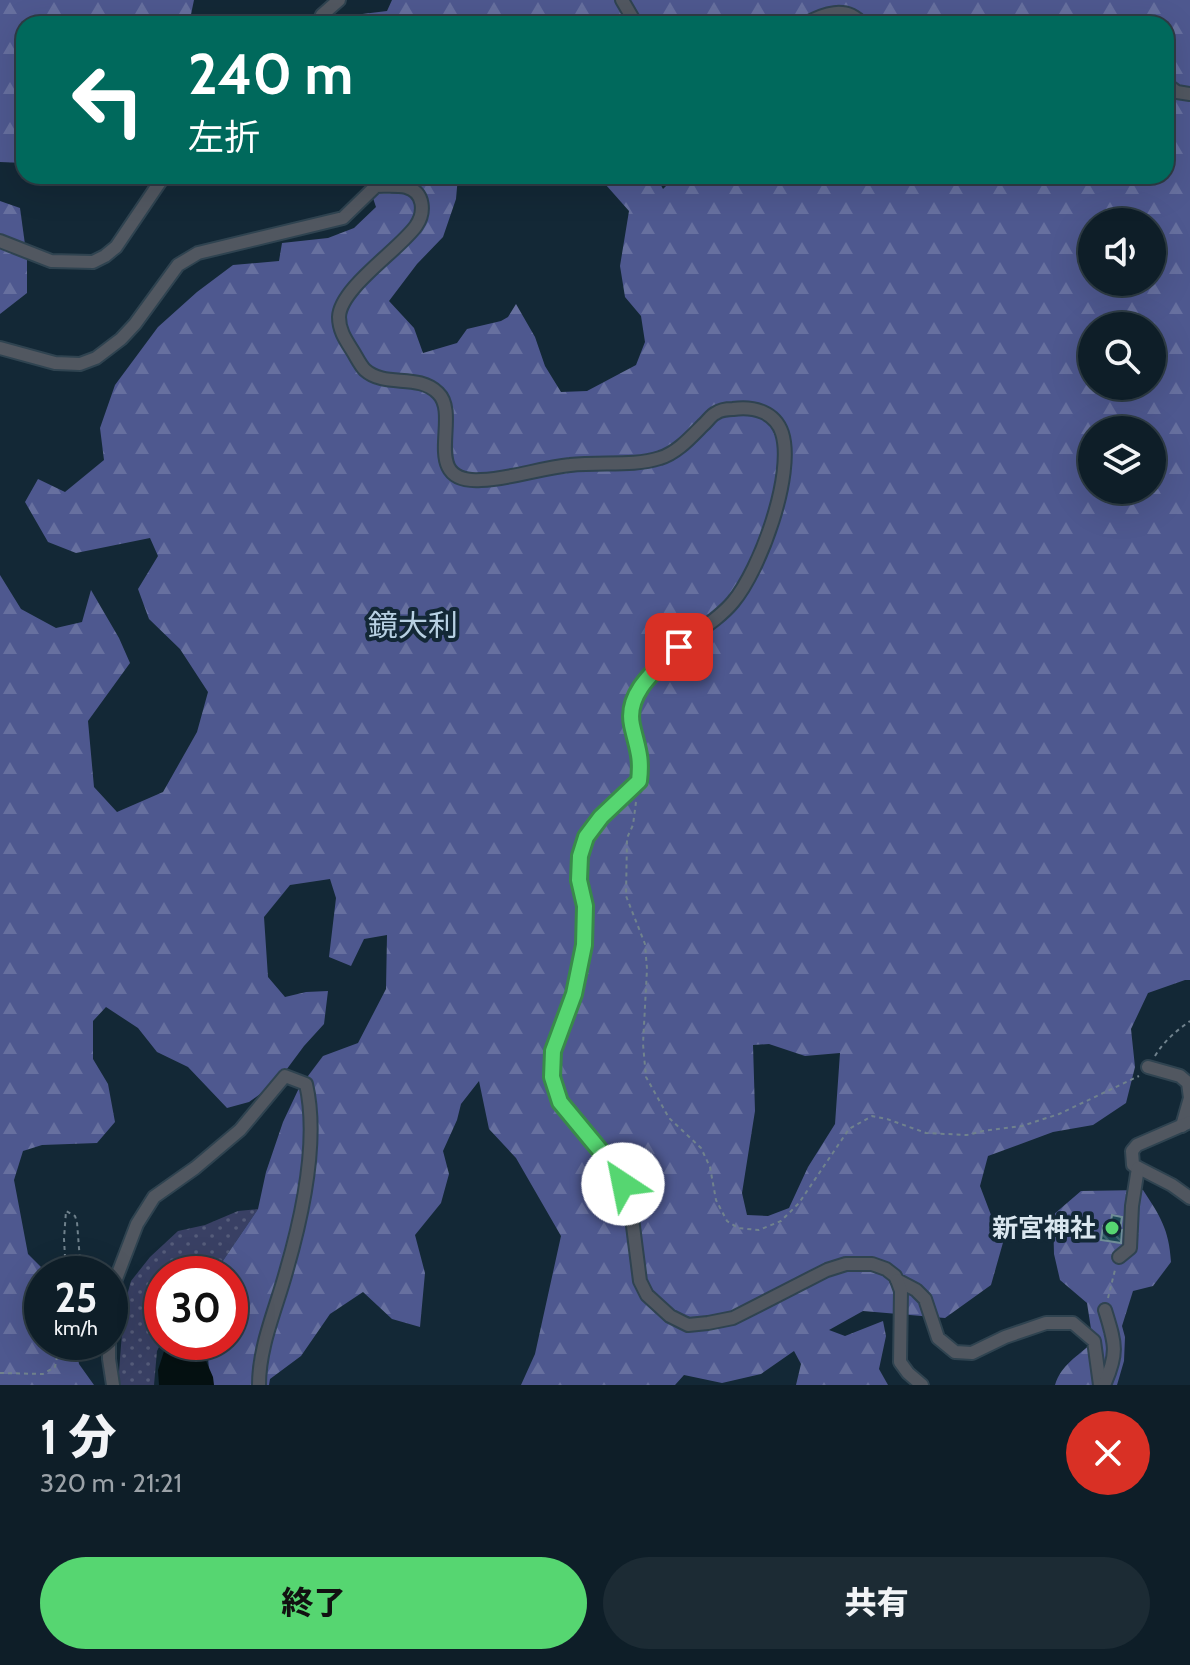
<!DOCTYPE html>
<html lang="ja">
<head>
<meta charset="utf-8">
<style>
  :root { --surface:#0e1e28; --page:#1c2b34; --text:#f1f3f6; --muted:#9ba2a8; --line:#2e3c45; --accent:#56d671 }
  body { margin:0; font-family:Cabin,"Noto Sans JP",sans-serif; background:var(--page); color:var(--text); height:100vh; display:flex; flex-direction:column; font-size:30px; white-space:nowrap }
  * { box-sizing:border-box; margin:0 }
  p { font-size:26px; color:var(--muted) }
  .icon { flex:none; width:44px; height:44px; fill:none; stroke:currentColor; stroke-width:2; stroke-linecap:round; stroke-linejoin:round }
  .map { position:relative; height:1385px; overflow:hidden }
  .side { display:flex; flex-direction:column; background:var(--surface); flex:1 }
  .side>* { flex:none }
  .guide { position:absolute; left:16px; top:16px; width:1158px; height:168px; border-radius:24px; box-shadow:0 8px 32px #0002,0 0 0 2px var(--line); background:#00695c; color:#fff; overflow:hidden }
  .tools { position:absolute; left:1078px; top:208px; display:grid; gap:16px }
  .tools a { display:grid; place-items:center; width:88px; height:88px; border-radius:50%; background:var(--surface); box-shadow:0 8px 32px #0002,0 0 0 2px var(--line); font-size:40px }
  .speed { position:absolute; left:24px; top:1256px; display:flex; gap:16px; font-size:40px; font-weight:700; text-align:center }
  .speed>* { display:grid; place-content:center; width:104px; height:104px; border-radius:50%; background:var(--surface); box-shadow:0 8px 32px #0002,0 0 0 2px var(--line); line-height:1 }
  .speed small { font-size:20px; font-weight:400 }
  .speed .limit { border:12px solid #d22; background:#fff; color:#111 }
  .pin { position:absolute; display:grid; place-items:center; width:68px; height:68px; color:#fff; margin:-34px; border-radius:16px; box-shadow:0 4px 12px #0006 }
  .me { position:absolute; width:88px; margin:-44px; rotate:326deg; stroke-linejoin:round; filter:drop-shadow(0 0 6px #0008) }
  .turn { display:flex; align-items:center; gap:28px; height:168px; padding:0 40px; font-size:36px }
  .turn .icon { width:104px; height:104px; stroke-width:2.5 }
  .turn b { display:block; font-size:56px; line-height:68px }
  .round { display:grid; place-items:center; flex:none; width:84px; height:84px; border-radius:42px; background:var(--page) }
  .headline { display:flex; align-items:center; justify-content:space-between; height:136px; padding:0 40px }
  h1 { font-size:48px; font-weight:800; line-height:60px }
  .button { display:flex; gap:16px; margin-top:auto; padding:16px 40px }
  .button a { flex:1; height:92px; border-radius:48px; background:var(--accent); color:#111; font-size:32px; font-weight:800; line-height:92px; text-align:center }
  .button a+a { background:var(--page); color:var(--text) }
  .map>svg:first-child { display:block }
  .grass { fill:url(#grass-dots) }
  .forest { fill:url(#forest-firs); fill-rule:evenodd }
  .water { fill:#051112 }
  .building { fill:url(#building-back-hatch); stroke:#6f8d97; stroke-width:2 }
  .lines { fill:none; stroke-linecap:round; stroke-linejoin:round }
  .minor-casing { stroke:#2f4350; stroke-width:16 }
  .path { stroke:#70828d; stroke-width:2; stroke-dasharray:4 4; stroke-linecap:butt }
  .minor { stroke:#515760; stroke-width:12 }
  .route-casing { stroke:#388b49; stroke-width:20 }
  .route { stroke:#56d671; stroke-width:14 }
  .poi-dot { fill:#56d671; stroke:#132836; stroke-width:3 }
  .labels { text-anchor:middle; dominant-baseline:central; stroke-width:8; stroke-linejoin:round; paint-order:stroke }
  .poi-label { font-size:26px; font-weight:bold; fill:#d9e6ef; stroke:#132836; text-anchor:end }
  .quarter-label { font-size:30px; fill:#b8d1e3; stroke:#132836 }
</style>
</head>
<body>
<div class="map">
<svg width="1190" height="1385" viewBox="0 0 1190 1385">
  <defs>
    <pattern id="grass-dots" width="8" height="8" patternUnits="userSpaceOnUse" patternTransform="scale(2)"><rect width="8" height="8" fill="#394064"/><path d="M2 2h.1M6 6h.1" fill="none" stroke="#555c7a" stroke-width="1.8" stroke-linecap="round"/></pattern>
    <pattern id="forest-firs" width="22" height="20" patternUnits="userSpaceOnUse" patternTransform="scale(2)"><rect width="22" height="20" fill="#4e588f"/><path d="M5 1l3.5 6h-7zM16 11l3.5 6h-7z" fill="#67709f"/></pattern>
    <pattern id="building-back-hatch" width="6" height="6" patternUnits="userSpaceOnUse" patternTransform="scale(2)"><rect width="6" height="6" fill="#1b4855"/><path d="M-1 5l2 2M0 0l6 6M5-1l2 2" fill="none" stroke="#3c626e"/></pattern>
  </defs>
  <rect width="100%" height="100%" fill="#132836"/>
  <path class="grass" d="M 258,1209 L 214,1274 L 162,1274 L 162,1341 L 157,1351 L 154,1385 L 118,1385 L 124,1306 L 131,1281 L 150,1257 L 178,1231 L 205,1225 L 238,1211 Z"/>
  <g class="forest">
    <path d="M 0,0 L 194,0 L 189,24 L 24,24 L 24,163 L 0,162 Z"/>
    <path d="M 392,0 L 1190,0 L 1190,980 L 1185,980 L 1148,993 L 1131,1029 L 1135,1067 L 1126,1103 L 1093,1125 L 1053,1132 L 988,1156 L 980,1186 L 991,1215 L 1006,1232 L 991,1285 L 945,1318 L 863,1311 L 829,1330 L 845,1336 L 883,1321 L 886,1336 L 879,1369 L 888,1385 L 796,1385 L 801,1364 L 794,1351 L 761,1374 L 722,1383 L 684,1375 L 675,1385 L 521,1385 L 535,1354 L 561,1236 L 516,1158 L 489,1129 L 479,1081 L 461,1104 L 457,1120 L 443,1151 L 449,1174 L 441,1203 L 415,1235 L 425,1273 L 420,1327 L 392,1319 L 363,1292 L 330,1314 L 301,1356 L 270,1379 L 269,1385 L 210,1385 L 207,1342 L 230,1342 L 230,1274 L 214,1274 L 258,1209 L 266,1172 L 283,1122 L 299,1088 L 323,1056 L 358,1043 L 386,989 L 387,935 L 364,939 L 351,966 L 329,957 L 336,898 L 330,879 L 290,885 L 264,917 L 268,977 L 285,997 L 306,992 L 328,991 L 324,1024 L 304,1046 L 278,1081 L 249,1102 L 227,1108 L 188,1067 L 157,1052 L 138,1028 L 106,1007 L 93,1021 L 93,1059 L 108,1084 L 115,1122 L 97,1143 L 42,1145 L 23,1151 L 14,1180 L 28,1254 L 48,1274 L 42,1274 L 42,1342 L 75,1342 L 79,1364 L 94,1385 L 0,1385 L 0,575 L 21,609 L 56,628 L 82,622 L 91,590 L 119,638 L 130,663 L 88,721 L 94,787 L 117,812 L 163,792 L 197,732 L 208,692 L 180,649 L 149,619 L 138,589 L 158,556 L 150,538 L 76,553 L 48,542 L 25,502 L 38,479 L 65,492 L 104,460 L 100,428 L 115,385 L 158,327 L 197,292 L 233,265 L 279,261 L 282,243 L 328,238 L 354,228 L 376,207 L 367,180 L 368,176 L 458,176 L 456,199 L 443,237 L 417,264 L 389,301 L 414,328 L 423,353 L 457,343 L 467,329 L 501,321 L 508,317 L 516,304 L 535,337 L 545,366 L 561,392 L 587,391 L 636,365 L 645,342 L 641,316 L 625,297 L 620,266 L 629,211 L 598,176 L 656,176 L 663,189 L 676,176 L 1166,176 L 1166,24 L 339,24 L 338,17 L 387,11 ZM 1092,222 L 1152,222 L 1152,282 L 1092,282 ZM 1092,326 L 1152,326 L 1152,386 L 1092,386 ZM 1092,430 L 1152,430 L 1152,490 L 1092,490 ZM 769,1044 L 805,1056 L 840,1053 L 835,1124 L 808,1167 L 789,1208 L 768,1216 L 747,1215 L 742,1193 L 755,1111 L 753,1045 Z"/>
    <path d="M 0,201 L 20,208 L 27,259 L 27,293 L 0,314 Z"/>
    <path d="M 1143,1190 C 1160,1216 1169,1229 1171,1262 L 1153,1286 L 1133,1291 L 1122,1326 L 1125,1337 L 1124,1361 L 1117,1385 L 1055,1385 C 1061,1365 1078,1356 1093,1342 L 1087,1303 L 1060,1280 L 1054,1254 L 1053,1215 L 1081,1191 Z"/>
  </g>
  <path class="water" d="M 167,1342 L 203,1342 L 200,1347 L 213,1377 L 214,1385 L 159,1385 L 158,1370 Z"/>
  <path class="building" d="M 1112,1215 L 1122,1217 L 1120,1230 L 1122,1230 L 1121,1243 L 1101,1240 L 1103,1226 L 1110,1227 Z"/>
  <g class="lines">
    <defs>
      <g id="minor">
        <path d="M 622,0 L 636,24"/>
        <path d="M 318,24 L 322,15 L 339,0"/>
        <path d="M 805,24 C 823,14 846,5 862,24"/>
        <path d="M 1166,84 L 1177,92 L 1190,94"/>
        <path d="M 0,241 L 51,261 L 93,262 L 105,256 L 116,247 L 164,176"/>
        <path d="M 0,348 L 55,363 L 80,364 L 96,358 L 121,339 L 135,324 L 178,265 L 198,253 L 343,218 L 376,186 C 386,186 397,185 406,187 C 425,192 425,213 416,226 C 399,250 340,288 339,317 C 339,330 345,339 352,350 C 356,356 360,365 365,370 C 385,388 418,373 438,393 C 462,416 418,484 481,480 C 511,479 540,468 570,465 C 600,461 632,467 660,458 C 677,453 691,437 703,425 C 707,422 711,415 716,413 C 720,410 729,409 733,409 C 754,406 775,412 782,433 C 795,474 760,570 733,602 C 719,619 698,631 681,644 C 672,652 664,661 656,670 C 649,677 641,684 636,693 C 623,720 641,737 641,763 C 642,769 640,775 639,781 L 601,817 L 586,837 L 580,856 L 579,880 L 585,906 L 584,945 L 574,994 L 553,1051 L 552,1077 L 560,1102 L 608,1160 L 623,1184 L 632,1218 L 640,1281 L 647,1295 L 670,1316 L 688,1325 L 708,1323 L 733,1318 L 827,1270 L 846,1264 L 872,1264 L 886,1269 L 895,1276 L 897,1280 L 916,1290 L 925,1299 L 938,1338 L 955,1352 L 972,1353 L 1005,1337 L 1046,1323 L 1073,1323 L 1094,1341 L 1100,1385"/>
        <path d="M 1148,1067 L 1180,1076 L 1188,1083 L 1190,1098 L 1182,1126"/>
        <path d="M 1190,1122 L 1137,1145 L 1132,1151 L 1133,1165 L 1172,1185 L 1190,1198"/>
        <path d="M 1119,1257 L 1130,1248 L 1132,1206 L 1138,1168"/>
        <path d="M 897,1280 L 901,1291 L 900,1362 L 908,1373 L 922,1385"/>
        <path d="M 110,1303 L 114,1284 L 137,1224 L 154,1197 L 195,1168 L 240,1130 L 285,1076 L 306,1084 C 319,1140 302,1217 286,1272 C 276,1309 259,1346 259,1385"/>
        <path d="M 109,1342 L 109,1359 L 113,1385"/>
        <path d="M 1104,1385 C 1119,1352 1115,1343 1105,1310"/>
      </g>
    </defs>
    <use href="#minor" class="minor-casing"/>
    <g class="path">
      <path d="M 636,802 L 633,825 L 627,838 L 626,896 L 645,944 L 647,969 L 643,1044 L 646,1077 L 669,1118 L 701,1148 L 710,1167 L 716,1200 L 727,1221 L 738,1228 L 759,1230 L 781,1221 L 799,1203 L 849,1129 L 872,1116 L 887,1119 L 926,1133 L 967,1135 L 983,1131 L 1022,1126 L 1059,1114 L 1139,1076"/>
      <path d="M 1155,1056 C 1164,1041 1176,1031 1190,1021"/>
      <path d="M 66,1274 L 64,1239 L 66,1211 L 75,1216 L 77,1222 L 81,1274"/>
      <path d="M 1108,1298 L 1115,1270"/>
      <path d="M 89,1342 L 96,1350"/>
      <path d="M 0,1373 L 43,1374 L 55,1367 L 58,1352 L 55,1342"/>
    </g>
    <use href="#minor" class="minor"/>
  </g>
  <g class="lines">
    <defs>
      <path id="route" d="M 623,1184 L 608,1160 L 560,1102 L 552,1077 L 553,1051 L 574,994 L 584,945 L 585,906 L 579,880 L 580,856 L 586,837 L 601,817 L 639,781 C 642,756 637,748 632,725 C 625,692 658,668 679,647"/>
    </defs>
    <use href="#route" class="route-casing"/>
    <use href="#route" class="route"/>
  </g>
  <circle class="poi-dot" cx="1112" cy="1228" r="8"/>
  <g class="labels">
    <g class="poi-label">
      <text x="1096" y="1228">新宮神社</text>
    </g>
    <g class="quarter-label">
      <text x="413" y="625">鏡大利</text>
    </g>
  </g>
</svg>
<div class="tools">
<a><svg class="icon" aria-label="sound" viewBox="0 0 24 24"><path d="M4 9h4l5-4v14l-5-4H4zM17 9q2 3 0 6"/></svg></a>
<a><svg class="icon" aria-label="search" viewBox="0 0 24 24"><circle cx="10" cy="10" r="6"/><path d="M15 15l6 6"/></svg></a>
<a><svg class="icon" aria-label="layers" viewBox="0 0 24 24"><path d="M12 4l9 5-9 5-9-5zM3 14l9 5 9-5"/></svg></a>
</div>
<div class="speed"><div>25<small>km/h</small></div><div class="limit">30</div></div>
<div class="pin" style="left:679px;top:647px;background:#d93025"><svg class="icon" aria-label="arrive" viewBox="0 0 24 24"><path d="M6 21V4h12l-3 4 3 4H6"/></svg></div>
<svg class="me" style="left:623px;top:1184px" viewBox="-20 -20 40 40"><circle r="19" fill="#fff"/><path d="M0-13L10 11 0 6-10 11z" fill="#56d671"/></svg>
<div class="guide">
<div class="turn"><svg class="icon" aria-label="left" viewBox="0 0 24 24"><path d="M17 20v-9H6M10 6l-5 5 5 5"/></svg><div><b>240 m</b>左折</div></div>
</div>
</div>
<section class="side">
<div class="headline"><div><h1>1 分</h1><p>320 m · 21:21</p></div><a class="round" style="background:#d93025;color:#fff"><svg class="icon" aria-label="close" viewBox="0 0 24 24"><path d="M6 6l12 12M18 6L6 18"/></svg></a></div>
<div class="button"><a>終了</a><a>共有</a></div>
</section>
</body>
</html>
